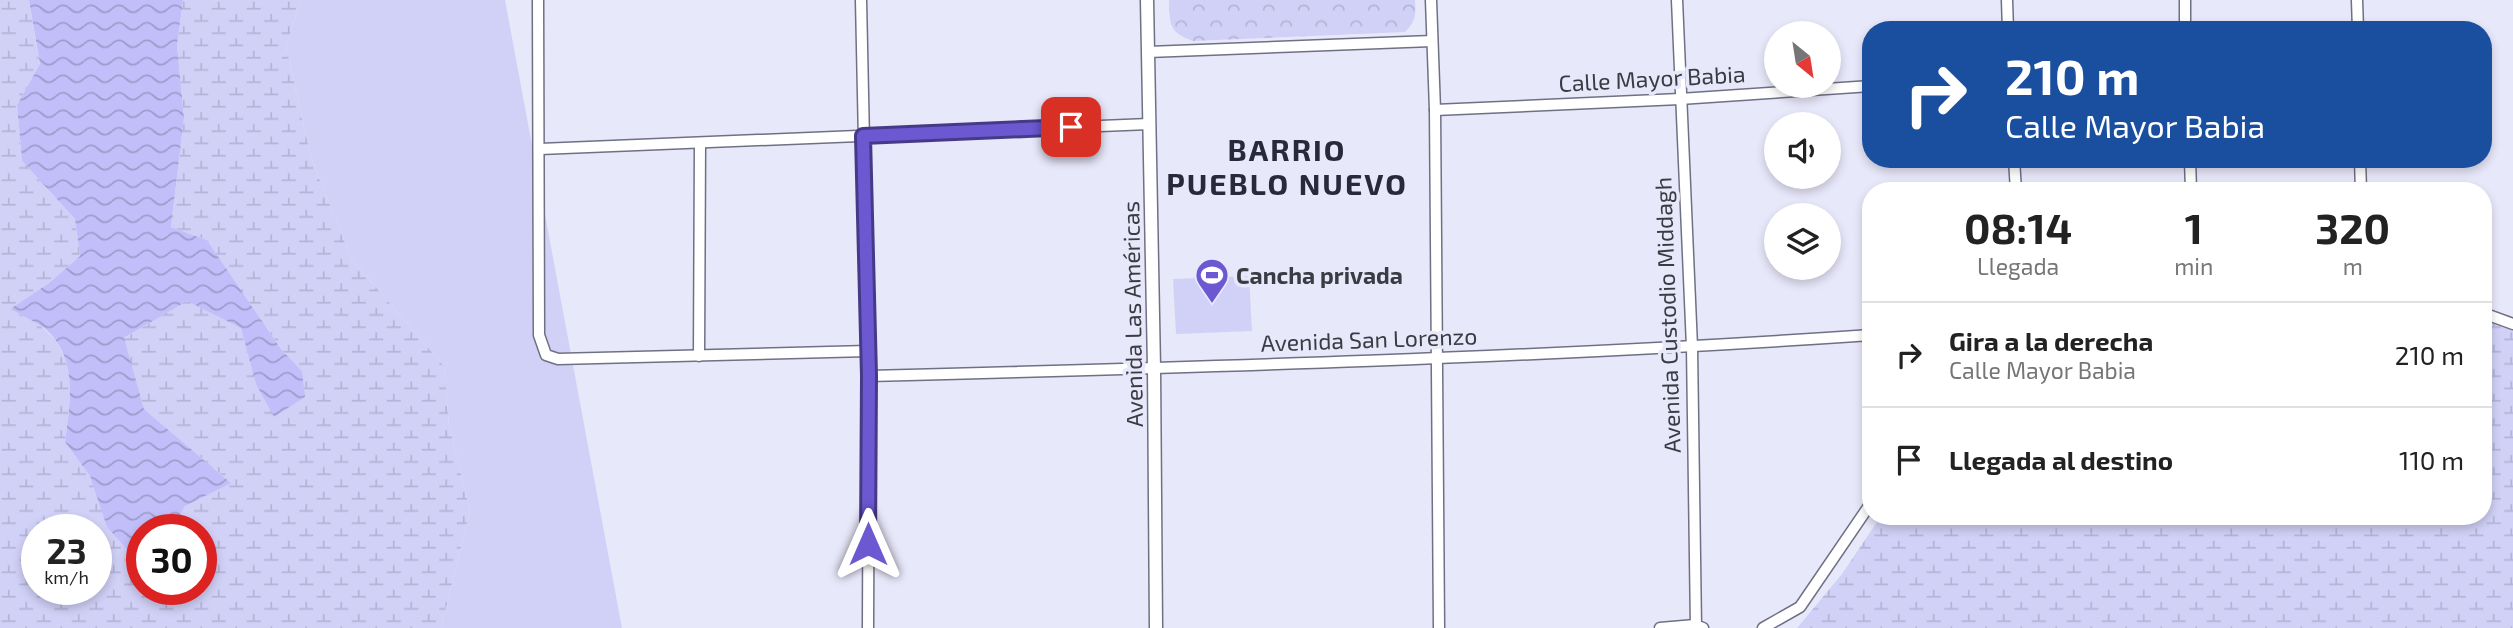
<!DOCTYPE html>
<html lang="es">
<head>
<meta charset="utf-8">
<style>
  :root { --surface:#fff; --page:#f2f2f2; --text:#222; --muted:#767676; --line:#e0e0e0 }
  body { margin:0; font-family:"Exo 2",sans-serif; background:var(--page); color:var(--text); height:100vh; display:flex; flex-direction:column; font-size:26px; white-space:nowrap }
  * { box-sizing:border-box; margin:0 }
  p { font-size:23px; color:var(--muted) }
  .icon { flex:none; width:38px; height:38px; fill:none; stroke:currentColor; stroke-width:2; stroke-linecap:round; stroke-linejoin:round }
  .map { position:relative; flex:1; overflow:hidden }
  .side { position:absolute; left:1862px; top:182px; width:630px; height:343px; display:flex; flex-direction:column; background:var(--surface); border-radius:28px; box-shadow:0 4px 10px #0003 }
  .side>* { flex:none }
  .banner { position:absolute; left:1862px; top:21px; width:630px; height:147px; border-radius:28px; box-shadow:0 4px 10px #0003; background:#1a4fa0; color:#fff; overflow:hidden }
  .needle { width:46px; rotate:150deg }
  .fabs { position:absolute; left:1764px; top:21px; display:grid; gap:14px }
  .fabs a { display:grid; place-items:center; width:77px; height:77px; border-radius:50%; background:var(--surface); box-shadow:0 4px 10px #0003; font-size:35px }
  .speed { position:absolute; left:21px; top:514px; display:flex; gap:14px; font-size:35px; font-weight:700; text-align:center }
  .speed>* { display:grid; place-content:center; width:91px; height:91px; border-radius:50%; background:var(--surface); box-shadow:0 4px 10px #0003; line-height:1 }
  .speed small { font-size:18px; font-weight:400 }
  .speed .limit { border:10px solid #d22; background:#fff; color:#111 }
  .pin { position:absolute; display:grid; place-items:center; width:60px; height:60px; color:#fff; margin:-30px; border-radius:14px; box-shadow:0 4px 10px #0006 }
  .me { position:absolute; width:77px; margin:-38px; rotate:0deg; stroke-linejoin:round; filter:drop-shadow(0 0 5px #0008) }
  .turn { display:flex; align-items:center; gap:24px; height:147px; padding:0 28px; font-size:32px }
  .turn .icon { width:91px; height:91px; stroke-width:2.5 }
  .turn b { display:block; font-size:49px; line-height:60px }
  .eta { display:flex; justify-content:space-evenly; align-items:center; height:119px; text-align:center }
  .eta b { font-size:42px; font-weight:700; line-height:49px }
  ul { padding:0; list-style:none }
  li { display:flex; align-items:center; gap:21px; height:105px; padding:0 28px; border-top:2px solid var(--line) }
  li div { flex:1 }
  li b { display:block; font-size:26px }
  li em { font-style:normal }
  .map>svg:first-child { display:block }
  .grass { fill:#d1d1f8 }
  .wetland { fill:url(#wetland-marsh); fill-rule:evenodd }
  .park { fill:url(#park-crowns) }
  .water { fill:url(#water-waves) }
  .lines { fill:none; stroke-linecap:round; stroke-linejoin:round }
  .minor-casing { stroke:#707085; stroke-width:13 }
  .tertiary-casing { stroke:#707085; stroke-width:15 }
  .minor { stroke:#fff; stroke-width:10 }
  .tertiary { stroke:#fff; stroke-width:12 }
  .route-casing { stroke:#463a88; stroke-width:18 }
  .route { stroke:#6c59d2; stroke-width:12 }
  .labels { text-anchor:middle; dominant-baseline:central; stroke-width:7; stroke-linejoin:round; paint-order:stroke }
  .street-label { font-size:23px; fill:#3b3b44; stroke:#e8e8fb }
  .poi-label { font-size:23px; font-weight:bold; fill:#3b3b44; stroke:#e8e8fb; text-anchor:start }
  .district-label { font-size:30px; font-weight:bold; letter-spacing:2px; fill:#29293b; stroke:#e8e8fb }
</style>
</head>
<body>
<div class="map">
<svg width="2513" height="628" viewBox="0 0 2513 628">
  <defs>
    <pattern id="wetland-marsh" width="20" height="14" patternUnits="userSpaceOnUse" patternTransform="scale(1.75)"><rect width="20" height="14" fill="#d1d1f8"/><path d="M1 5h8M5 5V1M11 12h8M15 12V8" fill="none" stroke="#b4b4d6"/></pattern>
    <pattern id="park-crowns" width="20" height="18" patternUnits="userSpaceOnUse" patternTransform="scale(1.75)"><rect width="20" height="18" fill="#d1d1f8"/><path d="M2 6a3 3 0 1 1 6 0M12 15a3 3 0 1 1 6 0" fill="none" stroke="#b4b4d6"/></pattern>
    <pattern id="water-waves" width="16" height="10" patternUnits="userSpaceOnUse" patternTransform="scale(1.75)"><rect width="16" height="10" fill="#c1bffa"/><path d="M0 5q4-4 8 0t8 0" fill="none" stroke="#9e9ccc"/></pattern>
  </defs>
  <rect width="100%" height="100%" fill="#e8e8fb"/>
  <g class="grass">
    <path d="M 301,0 L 505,0 L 622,628 L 441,628 L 470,511 L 449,425 L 444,366 L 352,260 L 311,158 L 286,46 Z"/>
    <path d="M 1249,276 L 1252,331 L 1176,334 L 1173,279 Z"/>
  </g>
  <g class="wetland">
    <path d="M 0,0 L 29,0 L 40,65 L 17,105 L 22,161 L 75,219 L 80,256 L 49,283 L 10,309 C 21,315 35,321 44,329 C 79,357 70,403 65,442 L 90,476 L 96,491 L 133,555 L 142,550 L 142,590 L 201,590 L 201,530 L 171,530 L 185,506 L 230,482 L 144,409 L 123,339 L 187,300 L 242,328 L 256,384 L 302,371 L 281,349 L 207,240 L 171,227 L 184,118 L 177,45 L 183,0 L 301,0 L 286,46 L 311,158 L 352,260 L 444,366 L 449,425 L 470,511 L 441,628 L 0,628 ZM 37,530 L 96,530 L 96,590 L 37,590 Z"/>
    <path d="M 2483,313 L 2513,324 L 2513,628 L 1797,628 L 1842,574 L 1881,516 L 2483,516 Z"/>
  </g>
  <path class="park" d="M 1169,0 L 1415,0 C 1416,14 1416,22 1405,32 L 1193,41 C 1168,32 1170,24 1169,0 Z"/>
  <path class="water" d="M 29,0 L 183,0 L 177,45 L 184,118 L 171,227 L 207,240 L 281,349 L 302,371 L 305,397 L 274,417 L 256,384 L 241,328 L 187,301 L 124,338 L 144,409 L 231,483 L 185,506 L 171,530 L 142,530 L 142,550 L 133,556 L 107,527 L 90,476 L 65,442 C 70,403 79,357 44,328 C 34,321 21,315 10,309 L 49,283 L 80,256 L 75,219 L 22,161 L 17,105 L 40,64 Z"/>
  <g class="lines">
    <defs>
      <g id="minor">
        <path d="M 538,0 L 539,335 L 546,355 L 558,359 L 868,351"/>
        <path d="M 861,0 L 869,376 L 868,628"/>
        <path d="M 1431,0 L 1435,110 L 1439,628"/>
        <path d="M 1677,0 L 1692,347 L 1696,628"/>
        <path d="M 2007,0 L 2008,30"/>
        <path d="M 2185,0 L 2185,30"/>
        <path d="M 2357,0 L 2358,30"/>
        <path d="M 1148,52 L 1432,41"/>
        <path d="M 1435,110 L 1680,99 L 1871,86"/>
        <path d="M 540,149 L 1149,124"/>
        <path d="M 2014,159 L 2016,191"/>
        <path d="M 2190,159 L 2191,191"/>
        <path d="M 2360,159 L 2361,191"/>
        <path d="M 2483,313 L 2513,324"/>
        <path d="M 699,356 L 700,143"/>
        <path d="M 869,376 C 1203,367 1537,358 1871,335"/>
        <path d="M 1660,628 L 1695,625 L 1703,628"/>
        <path d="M 1763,628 L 1800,607 L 1871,503"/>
      </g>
      <path id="tertiary" d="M 1147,0 L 1154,368 L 1156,628"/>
    </defs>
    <use href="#minor" class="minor-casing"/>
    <use href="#tertiary" class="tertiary-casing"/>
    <use href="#minor" class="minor"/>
    <use href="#tertiary" class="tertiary"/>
  </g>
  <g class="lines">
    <defs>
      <path id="route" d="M 868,544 L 869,376 L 863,136 L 1071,127"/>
    </defs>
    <use href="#route" class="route-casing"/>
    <use href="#route" class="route"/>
  </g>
  <defs>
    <symbol id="stadium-pin" viewBox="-11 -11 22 30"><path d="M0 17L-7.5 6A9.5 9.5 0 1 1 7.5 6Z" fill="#6c59d2" stroke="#e8e8fb"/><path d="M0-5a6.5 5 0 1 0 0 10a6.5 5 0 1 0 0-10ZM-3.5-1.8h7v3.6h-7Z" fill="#fff"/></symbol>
  </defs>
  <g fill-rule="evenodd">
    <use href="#stadium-pin" x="1193" y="256" width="38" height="52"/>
  </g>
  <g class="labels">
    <g class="street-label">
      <text transform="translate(1652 78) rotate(-3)">Calle Mayor Babia</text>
      <text transform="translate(1132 314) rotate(-91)">Avenida Las Américas</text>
      <text transform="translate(1667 315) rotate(-92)">Avenida Custodio Middagh</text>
      <text transform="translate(1369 339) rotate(-2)">Avenida San Lorenzo</text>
    </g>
    <g class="poi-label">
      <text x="1236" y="275">Cancha privada</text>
    </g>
    <g class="district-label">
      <text x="1287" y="149">BARRIO<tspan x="1287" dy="34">PUEBLO NUEVO</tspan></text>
    </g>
  </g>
</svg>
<div class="fabs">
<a><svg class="needle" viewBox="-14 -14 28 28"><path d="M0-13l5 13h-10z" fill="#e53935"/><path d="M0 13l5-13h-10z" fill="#767676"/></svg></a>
<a><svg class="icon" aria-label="sound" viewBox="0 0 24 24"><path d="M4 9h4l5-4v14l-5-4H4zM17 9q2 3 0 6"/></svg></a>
<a><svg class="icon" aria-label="layers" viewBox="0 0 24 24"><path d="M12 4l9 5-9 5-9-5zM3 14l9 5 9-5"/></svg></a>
</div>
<div class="speed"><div>23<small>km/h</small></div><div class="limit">30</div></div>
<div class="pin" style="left:1071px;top:127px;background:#d93025"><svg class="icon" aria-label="arrive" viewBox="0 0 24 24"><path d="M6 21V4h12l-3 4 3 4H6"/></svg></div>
<svg class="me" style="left:868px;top:544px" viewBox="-20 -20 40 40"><path d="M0-17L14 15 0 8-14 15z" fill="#6c59d2" stroke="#fff" stroke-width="4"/></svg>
<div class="banner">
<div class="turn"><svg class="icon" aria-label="right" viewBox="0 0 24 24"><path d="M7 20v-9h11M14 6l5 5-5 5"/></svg><div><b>210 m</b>Calle Mayor Babia</div></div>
</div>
<section class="side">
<div class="eta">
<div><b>08:14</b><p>Llegada</p></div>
<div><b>1</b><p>min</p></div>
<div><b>320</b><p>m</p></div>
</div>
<ul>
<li><svg class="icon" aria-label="right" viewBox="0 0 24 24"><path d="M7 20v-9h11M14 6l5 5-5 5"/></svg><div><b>Gira a la derecha</b><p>Calle Mayor Babia</p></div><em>210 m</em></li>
<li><svg class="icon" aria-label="arrive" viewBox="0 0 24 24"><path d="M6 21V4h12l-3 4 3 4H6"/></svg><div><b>Llegada al destino</b></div><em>110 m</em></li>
</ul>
</section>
</div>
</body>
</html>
